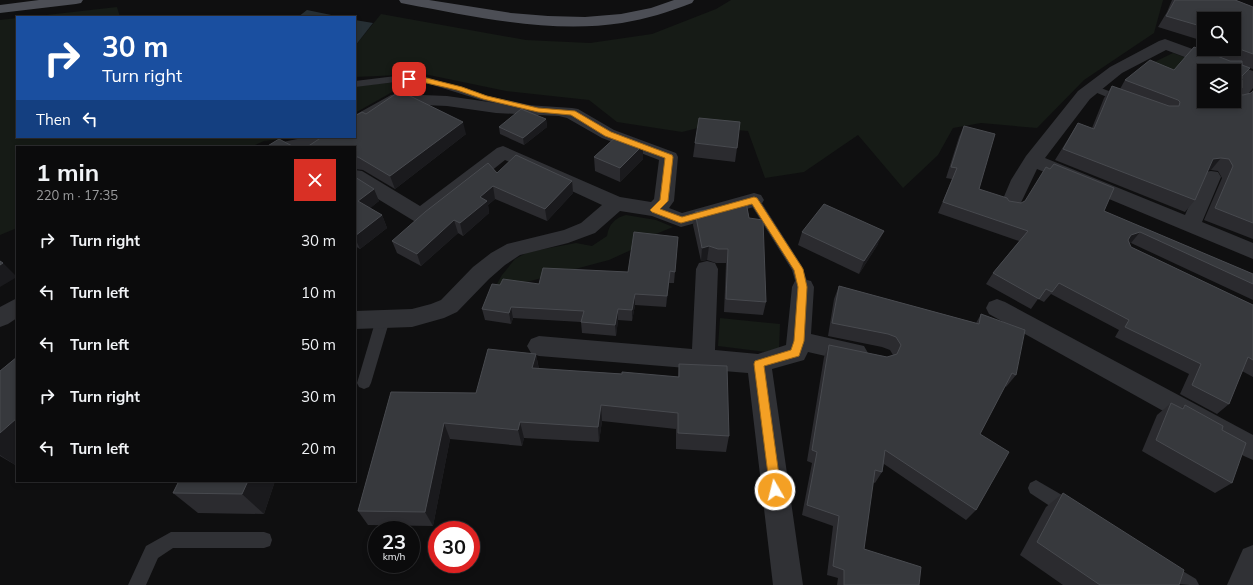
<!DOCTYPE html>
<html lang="en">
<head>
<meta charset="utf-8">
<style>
  :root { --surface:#0b0b0c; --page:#141415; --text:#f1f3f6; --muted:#9a9b9d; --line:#2b2b2d }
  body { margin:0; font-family:Mulish,sans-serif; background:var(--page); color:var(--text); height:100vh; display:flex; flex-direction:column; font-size:15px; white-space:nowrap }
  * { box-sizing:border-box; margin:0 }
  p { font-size:13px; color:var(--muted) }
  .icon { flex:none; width:22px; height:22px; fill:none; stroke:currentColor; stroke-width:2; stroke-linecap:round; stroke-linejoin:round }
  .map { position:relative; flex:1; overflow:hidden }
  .panel { position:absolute; left:16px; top:146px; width:340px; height:336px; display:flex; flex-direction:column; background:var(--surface); border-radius:0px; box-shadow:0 2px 6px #0003,0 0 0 1px var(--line) }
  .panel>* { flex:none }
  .top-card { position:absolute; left:16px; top:16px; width:340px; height:122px; border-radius:0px; box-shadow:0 2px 6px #0003,0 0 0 1px var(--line); background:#1a4fa0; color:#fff; overflow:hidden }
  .controls { position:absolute; left:1197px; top:12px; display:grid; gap:8px }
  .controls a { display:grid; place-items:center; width:44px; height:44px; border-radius:0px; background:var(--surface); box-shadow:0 2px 6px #0003,0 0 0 1px var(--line); font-size:20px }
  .speed { position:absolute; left:368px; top:521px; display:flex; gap:8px; font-size:20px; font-weight:700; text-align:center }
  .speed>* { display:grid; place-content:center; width:52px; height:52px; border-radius:50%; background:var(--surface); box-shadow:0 2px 6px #0003,0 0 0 1px var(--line); line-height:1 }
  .speed small { font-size:10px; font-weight:400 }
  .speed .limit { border:6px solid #d22; background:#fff; color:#111 }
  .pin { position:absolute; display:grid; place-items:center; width:34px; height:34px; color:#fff; margin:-17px; border-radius:8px; box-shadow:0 2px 6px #0006 }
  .me { position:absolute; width:44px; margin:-22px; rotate:352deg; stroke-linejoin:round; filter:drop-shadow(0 0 3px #0008) }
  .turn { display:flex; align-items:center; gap:14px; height:84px; padding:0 20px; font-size:18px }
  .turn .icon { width:52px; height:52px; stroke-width:2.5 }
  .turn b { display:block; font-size:28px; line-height:34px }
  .then { display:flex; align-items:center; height:38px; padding:0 20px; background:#0003; gap:8px; font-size:15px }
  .round { display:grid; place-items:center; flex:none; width:42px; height:42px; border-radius:0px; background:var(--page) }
  .head { display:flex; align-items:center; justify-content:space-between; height:68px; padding:0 20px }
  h1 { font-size:24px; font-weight:700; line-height:30px }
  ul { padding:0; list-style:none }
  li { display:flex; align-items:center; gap:12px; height:52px; padding:0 20px }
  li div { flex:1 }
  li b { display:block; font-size:15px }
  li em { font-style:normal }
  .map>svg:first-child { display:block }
  .green { fill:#161b16 }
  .water { fill:#262f34 }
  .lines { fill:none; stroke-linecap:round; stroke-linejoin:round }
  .lane { fill:#303135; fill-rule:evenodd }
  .street { fill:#303135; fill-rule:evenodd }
  .primary { fill:#4c4e55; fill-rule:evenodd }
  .wall { fill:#2b2b2f; fill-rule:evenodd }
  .shaded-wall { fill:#1a1a1d }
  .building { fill:#37393d; stroke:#484a4f }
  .route { fill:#f4a024; stroke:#9f6817 }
</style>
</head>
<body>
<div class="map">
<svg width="1253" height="585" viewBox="0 0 1253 585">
  <rect width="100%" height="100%" fill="#0f0f10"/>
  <g class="green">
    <path d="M 731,0 L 1163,0 L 1154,33 L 1084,80 L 1037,128 L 981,123 L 953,128 L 938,155 L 903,188 L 858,135 L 804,172 L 765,178 L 748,131 L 702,127 L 682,132 L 617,122 L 589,100 L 506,91 L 424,74 L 355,77 L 355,46 L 381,14 L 526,40 L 590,43 L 652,34 L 716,9 Z"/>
    <path d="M 117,7 L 120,17 L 29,17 Z"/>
    <path d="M 17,18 L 17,137 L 301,137 L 264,141 L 251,147 L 17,147 L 17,228 L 0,235 L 0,20 Z"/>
    <path d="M 1173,53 L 1195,61 L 1175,84 L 1140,69 Z"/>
    <path d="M 409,81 L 394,91 L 355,113 L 355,86 Z"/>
    <path d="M 626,215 L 656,220 L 673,227 L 634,243 L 631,250 L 609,260 L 493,291 L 502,275 L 515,259 L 528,252 L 576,243 L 592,246 L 607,236 C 609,224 615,218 626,215 Z"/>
    <path d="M 720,318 L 780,324 L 779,349 L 765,352 L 718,346 Z"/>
  </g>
  <g class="water">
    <path d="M 307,10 L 341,17 L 298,17 Z"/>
    <path d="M 355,20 L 373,23 L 355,46 Z"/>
  </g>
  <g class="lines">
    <g class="lane">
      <path d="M 396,76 L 423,76 L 488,96 L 534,106 L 535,108 L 530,111 L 481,100 L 423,82 L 396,82 L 355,87 L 355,81 Z"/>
      <path d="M 1093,85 L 1127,98 L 1128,100 L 1123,103 L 1119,102 L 1090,90 L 1088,88 L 1090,86 Z"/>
      <path d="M 754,196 L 758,197 L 802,266 L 809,287 L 808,291 L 803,292 L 798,291 L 792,270 L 748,200 L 750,197 Z"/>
      <path d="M 383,314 L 388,315 L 390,319 L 371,383 L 369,387 L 364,389 L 359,387 L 357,383 L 376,319 L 378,315 Z"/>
      <path d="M 1036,480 L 1074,502 L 1076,508 L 1074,514 L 1068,516 L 1062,514 L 1030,493 L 1028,488 L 1030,483 Z"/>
      <path d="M 171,532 L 264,532 L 270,534 L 272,540 L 270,546 L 264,548 L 173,548 L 158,558 L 146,585 L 128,585 L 146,546 Z"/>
      <path d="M 1166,561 L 1196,579 L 1199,585 C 1183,585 1164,585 1157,570 L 1160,564 Z"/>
    </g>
    <g class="street">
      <path d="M 1165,39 L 1253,71 L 1253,88 L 1240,104 L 1234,105 L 1228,104 L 1226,101 L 1234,101 L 1234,89 L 1243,79 L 1234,76 L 1234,71 L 1222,71 L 1166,50 L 1122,73 L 1090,99 L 1045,158 L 1185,215 L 1204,172 L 1211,171 L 1218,172 L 1221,177 L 1202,222 L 1253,243 L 1253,259 L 1037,169 L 1017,211 L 1010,213 L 1003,211 L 1000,206 L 1011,180 L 1026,156 L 1078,91 L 1110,67 L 1159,41 Z"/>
      <path d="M 397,94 L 447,96 L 496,103 L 572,108 L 578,109 L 614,130 L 676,153 L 678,157 L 674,201 L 669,208 L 682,213 L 754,193 L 761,195 L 764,200 L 761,205 L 681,227 L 652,216 L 620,211 L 595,233 L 568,243 L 520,255 L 505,265 L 489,279 L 457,312 L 444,318 L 412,327 L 355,329 L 355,311 L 412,309 L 431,304 L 441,300 L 473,267 L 491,253 L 507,244 L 564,230 L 581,223 L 602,205 L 505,160 L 428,221 L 421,223 L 414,221 L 355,185 L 355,170 L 362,171 L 420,206 L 497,148 L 503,146 L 620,197 L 651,202 L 654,199 L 659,160 L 602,138 L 567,118 L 559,116 L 496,113 L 447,106 L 400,104 L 361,126 L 355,127 L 355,115 L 391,95 Z"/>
      <path d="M 307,137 L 336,137 L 333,141 L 313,147 L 275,147 L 278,143 Z"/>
      <path d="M 707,261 L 715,263 L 718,269 L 715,350 L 758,354 L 786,345 L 792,287 L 795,281 L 803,279 L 811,281 L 814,287 L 811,334 L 864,346 L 868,353 L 864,360 L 856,363 L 808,352 L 804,360 L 772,369 L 803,585 L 773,585 L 748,373 L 539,356 L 531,353 L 527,346 L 531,339 L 539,336 L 692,349 L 696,269 L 699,263 Z"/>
      <path d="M 17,298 L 17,318 L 8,324 L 0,327 L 0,307 Z"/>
      <path d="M 997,299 L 1005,302 L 1253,435 L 1253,460 L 1244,456 L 989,314 L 986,308 L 989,302 Z"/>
      <path d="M 1253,545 L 1253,585 L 1227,585 L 1243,549 Z"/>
    </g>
    <g class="primary">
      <path d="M 39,0 L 83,0 L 81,3 L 76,4 L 0,13 L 0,5 Z"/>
      <path d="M 399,0 L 429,0 L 511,13 L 548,16 L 585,17 L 621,14 L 651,8 L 674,0 L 694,0 L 692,3 C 669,12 646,19 622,23 C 551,34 476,17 406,4 L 401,3 Z"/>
    </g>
  </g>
  <g class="wall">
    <path d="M 1172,0 L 1236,0 L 1253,7 L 1253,69 L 1250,68 L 1242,77 L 1237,94 L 1243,95 L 1251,93 L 1253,90 L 1253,239 L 1204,220 L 1222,178 L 1218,171 L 1211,170 L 1208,170 L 1195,200 L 1185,212 L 1055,160 L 1078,123 L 1092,128 L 1104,98 L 1112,86 L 1120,89 L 1125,80 L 1174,70 L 1195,48 L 1200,40 L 1158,27 L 1167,12 ZM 1204,19 L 1234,19 L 1234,49 L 1204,49 Z"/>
    <path d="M 366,114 L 466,134 L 395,189 L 363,170 L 355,169 L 355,147 Z"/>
    <path d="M 546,119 L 547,127 L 524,145 L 500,134 L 499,127 Z"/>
    <path d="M 964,126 L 979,189 L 1009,201 L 1021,203 L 1104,211 L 1253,274 L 1253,300 L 1131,243 L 1129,243 L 1131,247 L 1253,305 L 1253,377 L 1242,371 L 1229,404 L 1217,414 L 1180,394 L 1189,374 L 1115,337 L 1119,330 L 1051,294 L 1044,302 L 1038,299 L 1031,309 L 986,284 L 993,273 L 1019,241 L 938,213 L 952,179 L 946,178 L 959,137 Z"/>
    <path d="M 695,143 L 737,148 L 735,162 L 693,157 Z"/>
    <path d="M 594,157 L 643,159 L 620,182 L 595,171 Z"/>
    <path d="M 497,173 L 572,181 L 573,193 L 547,221 L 495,199 L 488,205 L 489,213 L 463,236 L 458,233 L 421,266 L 397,253 L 392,241 Z"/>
    <path d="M 355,177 L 379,201 L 370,208 L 382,215 L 387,228 L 360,249 L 355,246 Z"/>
    <path d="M 746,202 L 766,302 L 763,315 L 724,312 L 726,263 L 716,263 L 707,260 L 701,261 L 693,225 L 695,212 Z"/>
    <path d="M 802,232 L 878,244 L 859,274 L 798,245 Z"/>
    <path d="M 678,237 L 674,283 L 669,283 L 666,307 L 635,305 L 632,321 L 618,320 L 616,336 L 582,333 L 581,322 L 513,318 L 511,324 L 485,320 L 482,309 L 500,285 L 539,284 L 628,272 Z"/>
    <path d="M 839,286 L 976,323 L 981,314 L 1016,375 L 1006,387 L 1005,386 L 980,434 L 976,510 L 966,520 L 884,464 L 882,472 L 875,483 L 873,482 L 864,549 L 919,585 L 837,585 L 838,578 L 827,575 L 833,526 L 802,515 L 812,463 L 807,461 L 824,357 L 829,345 L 887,357 L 893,355 L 890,350 L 882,347 L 828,336 L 834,299 Z"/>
    <path d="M 536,354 L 539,369 L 678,377 L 679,364 L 729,436 L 726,452 L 676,449 L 676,429 L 602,421 L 599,442 L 524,438 L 522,446 L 450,439 L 433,526 L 368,525 L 358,511 L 391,392 L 476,393 Z"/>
    <path d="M 17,357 L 17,466 L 0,456 L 0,371 Z"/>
    <path d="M 1171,403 L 1181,408 L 1185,405 L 1222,430 L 1232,483 L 1215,493 L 1142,451 L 1157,415 Z"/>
    <path d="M 179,481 L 275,481 L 264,514 L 198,513 L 173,493 Z"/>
    <path d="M 1063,493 L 1179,585 L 1063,585 L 1020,555 L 1046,507 Z"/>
  </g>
  <g class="shaded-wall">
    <path d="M 1242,88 L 1234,98 L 1234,89 Z"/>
    <path d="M 546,119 L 547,127 L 524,145 L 523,138 Z"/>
    <path d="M 463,122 L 466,134 L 395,189 L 390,176 Z"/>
    <path d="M 643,145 L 643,159 L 620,182 L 620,168 Z"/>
    <path d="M 1221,158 L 1211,170 L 1203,171 L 1213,159 Z"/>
    <path d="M 572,181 L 573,193 L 547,221 L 545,209 Z"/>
    <path d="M 493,186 L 495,199 L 488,205 L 489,213 L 463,236 L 460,223 L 480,197 Z"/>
    <path d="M 374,189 L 379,201 L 363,214 L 358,201 Z"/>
    <path d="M 382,215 L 387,228 L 360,249 L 355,238 L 355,236 Z"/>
    <path d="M 454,220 L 458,233 L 421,266 L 417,254 Z"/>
    <path d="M 884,231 L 878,244 L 859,274 L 864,261 Z"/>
    <path d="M 1140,232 L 1131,243 L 1122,246 L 1131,235 Z"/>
    <path d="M 709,246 L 707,260 L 701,261 L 702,248 Z"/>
    <path d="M 3,263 L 17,277 L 0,287 L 0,265 Z"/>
    <path d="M 670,271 L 669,283 L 666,307 L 667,296 Z"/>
    <path d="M 635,294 L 635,305 L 632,321 L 632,310 Z"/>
    <path d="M 511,307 L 513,318 L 511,324 L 509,313 Z"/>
    <path d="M 618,309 L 618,320 L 616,336 L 615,325 Z"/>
    <path d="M 536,354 L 539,371 L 532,368 Z"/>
    <path d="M 601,405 L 602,421 L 599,442 L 598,427 Z"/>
    <path d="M 17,418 L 17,466 L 0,455 L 0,433 Z"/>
    <path d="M 520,422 L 524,438 L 522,446 L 518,430 Z"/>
    <path d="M 444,423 L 450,439 L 433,526 L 425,512 Z"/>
    <path d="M 248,481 L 275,481 L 264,514 L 242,494 Z"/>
  </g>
  <g class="building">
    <path d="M 1175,0 L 1235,0 L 1253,7 L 1253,54 L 1234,47 L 1234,19 L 1204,19 L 1204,27 L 1166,16 Z"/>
    <path d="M 1194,47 L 1230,61 L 1242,61 L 1242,65 L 1250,68 L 1242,76 L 1242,88 L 1234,89 L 1234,71 L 1204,71 L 1204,101 L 1234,101 L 1234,89 L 1237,94 L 1243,95 L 1251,93 L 1253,91 L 1253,223 L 1215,208 L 1233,166 L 1229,159 L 1221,158 L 1213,159 L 1195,200 L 1063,149 L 1078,123 L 1094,129 L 1112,86 L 1169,106 L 1179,106 L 1180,102 L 1178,100 L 1125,80 L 1150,60 L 1174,70 Z"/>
    <path d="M 397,93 L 404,93 L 463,122 L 390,176 L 358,157 L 355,157 L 355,147 L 307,147 L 322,137 L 355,137 L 355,116 L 362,112 L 366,114 Z"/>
    <path d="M 521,109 L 546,119 L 523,138 L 499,127 Z"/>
    <path d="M 699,118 L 740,122 L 737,148 L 695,143 Z"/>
    <path d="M 964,126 L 995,134 L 979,189 L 1007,198 L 1009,201 L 1021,203 L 1025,201 L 1046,167 L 1050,169 L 1054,164 L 1114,188 L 1104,211 L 1253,274 L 1253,284 L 1140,232 L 1131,235 L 1128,240 L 1131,247 L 1253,305 L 1253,360 L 1248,357 L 1229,404 L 1192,385 L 1201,364 L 1125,327 L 1129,320 L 1059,283 L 1052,292 L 1046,289 L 1039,299 L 993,273 L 1028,231 L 943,202 L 957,168 L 951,167 Z"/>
    <path d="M 618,135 L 643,145 L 620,168 L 594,157 Z"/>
    <path d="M 279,139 L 294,147 L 266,147 Z"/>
    <path d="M 516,155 L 572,181 L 545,209 L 493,186 L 480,197 L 487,201 L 460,223 L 454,220 L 417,254 L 392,241 L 425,212 L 488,163 L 497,173 Z"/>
    <path d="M 355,177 L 374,189 L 358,201 L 382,215 L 355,236 Z"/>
    <path d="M 746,202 L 749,218 L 763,220 L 766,302 L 726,299 L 728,249 L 718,249 L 709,246 L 702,248 L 695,212 Z"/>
    <path d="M 824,204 L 884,231 L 864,261 L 802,232 Z"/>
    <path d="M 634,232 L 678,237 L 675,272 L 670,271 L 667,296 L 635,294 L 632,310 L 618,309 L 615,325 L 581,322 L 584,311 L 511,307 L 509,313 L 482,309 L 492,284 L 500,285 L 503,279 L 539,284 L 543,268 L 628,272 Z"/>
    <path d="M 0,261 L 3,263 L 0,265 Z"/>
    <path d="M 839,286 L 979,324 L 981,314 L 1025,330 L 1016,375 L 1012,373 L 980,434 L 1009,452 L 976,510 L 885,450 L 882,472 L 875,470 L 864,549 L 921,567 L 919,585 L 844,585 L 844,570 L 833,566 L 839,516 L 807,505 L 817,452 L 812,450 L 829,345 L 887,357 L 897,354 L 901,345 L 896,337 L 888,334 L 832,323 Z"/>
    <path d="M 488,349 L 536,354 L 532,368 L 622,374 L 622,372 L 679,377 L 679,364 L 727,366 L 729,436 L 678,433 L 678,413 L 601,405 L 598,427 L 520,422 L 518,430 L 444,423 L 425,512 L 358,511 L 391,392 L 476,393 Z"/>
    <path d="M 17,357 L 17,418 L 0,433 L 0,371 Z"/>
    <path d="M 1171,403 L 1183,409 L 1185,405 L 1223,426 L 1222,430 L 1246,443 L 1232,483 L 1156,440 Z"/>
    <path d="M 179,481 L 248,481 L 242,494 L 173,493 Z"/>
    <path d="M 1063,493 L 1184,570 L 1179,585 L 1100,585 L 1037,542 Z"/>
  </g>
  <path class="route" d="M 422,77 L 462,87 L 487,96 L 538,108 L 575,111 L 611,132 L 672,155 L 673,157 L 668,201 L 660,209 L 682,217 L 754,197 L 757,198 L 803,269 L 807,287 L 804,341 L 799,356 L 764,366 L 781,490 L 779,494 L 775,496 L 771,494 L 770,490 L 754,364 L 755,361 L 791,350 L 794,341 L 798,287 L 794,270 L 752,204 L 681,223 L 678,222 L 652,212 L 650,210 L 660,200 L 665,158 L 605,136 L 571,115 L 538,112 L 483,99 L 457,90 L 422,82 L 409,81 L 406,79 L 409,77 Z"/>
</svg>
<div class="controls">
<a><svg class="icon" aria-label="search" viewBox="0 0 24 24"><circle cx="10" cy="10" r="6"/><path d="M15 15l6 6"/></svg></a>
<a><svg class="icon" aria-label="layers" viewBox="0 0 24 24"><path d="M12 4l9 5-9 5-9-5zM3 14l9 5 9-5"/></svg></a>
</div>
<div class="speed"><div>23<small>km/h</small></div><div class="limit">30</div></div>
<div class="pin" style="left:409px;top:79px;background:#d93025"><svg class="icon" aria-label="arrive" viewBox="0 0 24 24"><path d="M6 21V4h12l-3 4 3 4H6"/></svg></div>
<svg class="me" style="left:775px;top:490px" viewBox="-20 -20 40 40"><circle r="17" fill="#f4a024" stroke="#fff" stroke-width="3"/><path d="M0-11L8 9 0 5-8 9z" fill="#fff"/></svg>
<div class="top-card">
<div class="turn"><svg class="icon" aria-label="right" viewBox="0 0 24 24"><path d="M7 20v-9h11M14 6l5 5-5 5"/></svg><div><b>30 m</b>Turn right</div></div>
<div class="then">Then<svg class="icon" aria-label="left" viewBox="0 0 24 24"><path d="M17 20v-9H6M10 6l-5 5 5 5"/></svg></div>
</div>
<section class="panel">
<div class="head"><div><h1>1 min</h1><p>220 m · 17:35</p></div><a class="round" style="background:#d93025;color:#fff"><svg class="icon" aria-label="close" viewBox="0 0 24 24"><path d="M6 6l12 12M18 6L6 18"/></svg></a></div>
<ul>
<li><svg class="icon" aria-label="right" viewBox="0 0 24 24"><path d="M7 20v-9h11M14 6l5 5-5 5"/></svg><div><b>Turn right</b></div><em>30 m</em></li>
<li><svg class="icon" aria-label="left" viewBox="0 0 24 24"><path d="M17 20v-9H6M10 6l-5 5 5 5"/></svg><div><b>Turn left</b></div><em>10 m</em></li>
<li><svg class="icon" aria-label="left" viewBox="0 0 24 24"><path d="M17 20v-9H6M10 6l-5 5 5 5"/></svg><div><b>Turn left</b></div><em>50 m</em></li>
<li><svg class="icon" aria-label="right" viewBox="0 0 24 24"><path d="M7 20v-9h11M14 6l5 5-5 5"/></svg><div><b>Turn right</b></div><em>30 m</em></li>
<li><svg class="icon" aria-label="left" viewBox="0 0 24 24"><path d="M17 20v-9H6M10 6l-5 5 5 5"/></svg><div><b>Turn left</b></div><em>20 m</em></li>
</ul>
</section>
</div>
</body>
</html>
